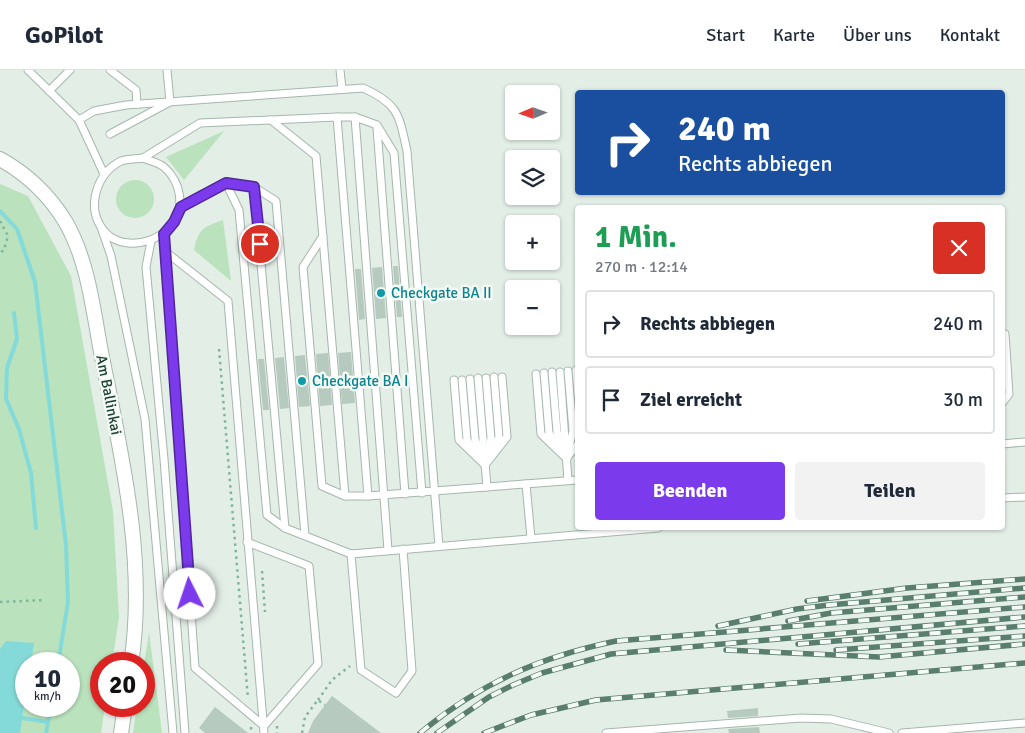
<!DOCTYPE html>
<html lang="de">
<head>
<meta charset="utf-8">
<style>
  :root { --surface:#fff; --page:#f2f2f3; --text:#1f2937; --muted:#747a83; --line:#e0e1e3; --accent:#7c3aed }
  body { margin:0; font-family:Signika,sans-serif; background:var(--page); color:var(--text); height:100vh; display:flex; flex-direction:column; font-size:19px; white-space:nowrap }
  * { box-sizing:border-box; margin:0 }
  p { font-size:16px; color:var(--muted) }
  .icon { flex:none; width:28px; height:28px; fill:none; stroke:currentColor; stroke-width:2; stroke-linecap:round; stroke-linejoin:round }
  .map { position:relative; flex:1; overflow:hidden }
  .sheet { position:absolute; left:575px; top:135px; width:430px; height:325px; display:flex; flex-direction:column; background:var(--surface); border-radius:5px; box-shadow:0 1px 4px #0004 }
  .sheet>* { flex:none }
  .guide { position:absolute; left:575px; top:20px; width:430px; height:105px; border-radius:5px; box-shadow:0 1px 4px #0004; background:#1a4fa0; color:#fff; overflow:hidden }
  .needle { width:32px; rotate:268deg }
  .buttons { position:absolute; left:505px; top:15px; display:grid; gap:10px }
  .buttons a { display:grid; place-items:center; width:55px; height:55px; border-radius:5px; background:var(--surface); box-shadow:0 1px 4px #0004; font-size:25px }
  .speed { position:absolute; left:15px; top:582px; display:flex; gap:10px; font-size:25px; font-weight:700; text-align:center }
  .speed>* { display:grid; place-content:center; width:65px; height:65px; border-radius:50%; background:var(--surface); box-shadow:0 1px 4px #0004; line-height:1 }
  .speed small { font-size:12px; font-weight:400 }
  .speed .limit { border:8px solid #d22; background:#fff; color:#111 }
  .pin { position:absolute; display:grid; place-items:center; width:42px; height:42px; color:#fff; margin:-21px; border:2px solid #fff; border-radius:50%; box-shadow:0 1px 5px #0007 }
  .me { position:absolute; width:55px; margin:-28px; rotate:356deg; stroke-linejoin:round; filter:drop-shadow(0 0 4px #0008) }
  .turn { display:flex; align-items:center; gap:18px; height:105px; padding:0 20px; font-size:22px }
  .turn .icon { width:65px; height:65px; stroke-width:2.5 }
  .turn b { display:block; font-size:35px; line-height:42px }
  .round { display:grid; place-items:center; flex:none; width:52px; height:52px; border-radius:5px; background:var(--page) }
  .summary { display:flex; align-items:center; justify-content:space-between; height:85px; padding:0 20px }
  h1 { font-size:30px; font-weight:800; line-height:38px; color:#1e9e55 }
  .primary-button { display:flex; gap:10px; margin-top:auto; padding:10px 20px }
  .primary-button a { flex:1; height:58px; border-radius:5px; background:var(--accent); color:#fff; font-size:20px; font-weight:800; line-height:58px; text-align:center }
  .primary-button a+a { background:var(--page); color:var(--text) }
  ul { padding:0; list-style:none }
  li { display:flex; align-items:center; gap:15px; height:68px; margin:0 10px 8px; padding:0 10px; border:2px solid var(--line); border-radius:5px }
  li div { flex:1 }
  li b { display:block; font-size:19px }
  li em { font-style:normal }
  header { display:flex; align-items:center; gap:30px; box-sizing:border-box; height:70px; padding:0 25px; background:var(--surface); border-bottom:1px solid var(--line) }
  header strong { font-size:24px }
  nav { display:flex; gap:28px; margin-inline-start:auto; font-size:18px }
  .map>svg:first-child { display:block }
  .green { fill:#b9e2bd; fill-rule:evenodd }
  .water { fill:#84dad8 }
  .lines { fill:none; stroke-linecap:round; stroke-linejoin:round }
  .stream { stroke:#84dad8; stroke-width:4 }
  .building { fill:#b7cabf }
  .lane-casing { stroke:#a5b7ad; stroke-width:9 }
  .street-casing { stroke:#a5b7ad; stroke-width:16 }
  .path { stroke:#7fb69b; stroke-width:2.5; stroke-dasharray:2.5 4; stroke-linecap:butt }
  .lane { stroke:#fff; stroke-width:7 }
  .street { stroke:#fff; stroke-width:14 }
  .rail-casing { stroke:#5a7e6e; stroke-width:5.5 }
  .rail { stroke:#f4faf6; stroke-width:4; stroke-dasharray:11; stroke-linecap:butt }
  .route-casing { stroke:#51269a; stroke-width:12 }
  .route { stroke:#7c3aed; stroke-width:9 }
  .culture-dot { fill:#0f9aa8; stroke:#f4faf6; stroke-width:2 }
  .labels { text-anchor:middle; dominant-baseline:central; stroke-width:5; stroke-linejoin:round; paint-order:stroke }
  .culture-label { font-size:15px; fill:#0d838f; stroke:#f4faf6; text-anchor:start }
  .street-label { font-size:15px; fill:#204233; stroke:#f4faf6 }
</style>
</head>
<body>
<header>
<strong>GoPilot</strong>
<nav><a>Start</a><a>Karte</a><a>Über uns</a><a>Kontakt</a></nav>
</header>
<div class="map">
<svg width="1025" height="663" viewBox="0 0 1025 663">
  <rect width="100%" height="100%" fill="#e3eee7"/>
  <g class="green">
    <path d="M 224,61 L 184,110 L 166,87 Z"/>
    <circle cx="135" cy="129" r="19"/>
    <path d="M 0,114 L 28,126 L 71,206 L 113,441 L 119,547 L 112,594 L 101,594 L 101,636 L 105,636 L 101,663 L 0,663 ZM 26,594 L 69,594 L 69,636 L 26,636 Z"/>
    <path d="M 223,150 L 231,211 L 194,180 C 198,159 203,157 223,150 Z"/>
    <path d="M 149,562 L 162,663 L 133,663 L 137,636 L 144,636 L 144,595 Z"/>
  </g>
  <path class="water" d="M 6,571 L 34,573 L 31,594 L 26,594 L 26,621 L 20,663 L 0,663 L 0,579 Z"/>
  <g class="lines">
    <g class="stream">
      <path d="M 0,141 L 17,159 L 35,212 L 66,475 L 68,532 L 58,594"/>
      <path d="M 14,243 L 17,269 L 7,298 L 6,329 L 19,359 L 31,403 L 36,458"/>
      <path d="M 22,648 L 48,652"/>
      <path d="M 46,663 L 51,636"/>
    </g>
  </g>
  <g class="building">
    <path d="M 393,196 L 398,196 L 402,247 L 397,247 Z"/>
    <path d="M 382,197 L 386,248 L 376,249 L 372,198 Z"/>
    <path d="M 355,199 L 361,199 L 365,249 L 359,250 Z"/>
    <path d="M 351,282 L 355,333 L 342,334 L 338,283 Z"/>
    <path d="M 328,283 L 332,335 L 320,336 L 316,284 Z"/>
    <path d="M 305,285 L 310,336 L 299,337 L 295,286 Z"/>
    <path d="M 284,287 L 289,338 L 280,339 L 275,288 Z"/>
    <path d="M 258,289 L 264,289 L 269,340 L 263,340 Z"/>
    <path d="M 332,626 L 381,663 L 308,663 L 313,651 Z"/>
    <path d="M 215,637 L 248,663 L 205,663 L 199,658 Z"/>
    <path d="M 758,638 L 758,646 L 728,648 L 727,641 Z"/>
    <path d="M 759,657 L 760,663 L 729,663 L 728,659 Z"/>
  </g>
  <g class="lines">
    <defs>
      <g id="lane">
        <path d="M 28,0 L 79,50 L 104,104"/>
        <path d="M 110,0 L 136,20 L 137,34"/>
        <path d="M 340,0 L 342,19"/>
        <path d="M 49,21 L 70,0"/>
        <path d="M 337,47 L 355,47 L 377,55 L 394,83 L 422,423"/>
        <path d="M 355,47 L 388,480"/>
        <path d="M 79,50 L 94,41 L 126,35 L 363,18 C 399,34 399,45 407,81 L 439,476"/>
        <path d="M 271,50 L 316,86 L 345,426"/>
        <path d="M 377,58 L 405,424"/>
        <path d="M 110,64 L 170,32 L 167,0"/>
        <path d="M 143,88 L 200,53 L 337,47 L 368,426 L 578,410"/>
        <path d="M 143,88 C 150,91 159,93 164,97 C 181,112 186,138 171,156 C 155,175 117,182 101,157 C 87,135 97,103 121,91 C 127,89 137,89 143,88 Z"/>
        <path d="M 226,113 L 239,140 L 267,445 L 285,458 L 351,484 L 658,458"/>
        <path d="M 254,117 L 285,458"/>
        <path d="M 181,137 L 226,113 L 254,117 L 276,131 L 305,465"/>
        <path d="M 101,157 L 111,186 L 145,349 L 173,663"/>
        <path d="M 164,164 L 195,598 L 264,656 L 318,594 L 309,496 L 247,472"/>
        <path d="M 323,166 L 303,197 L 322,416 L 345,426 L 368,426"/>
        <path d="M 151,171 L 146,197 L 164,389 L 185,663"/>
        <path d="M 166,182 L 228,231 L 264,663"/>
        <path d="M 576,300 L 578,325"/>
        <path d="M 568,301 L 573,361 L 568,381"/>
        <path d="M 552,302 L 557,362 L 563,379"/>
        <path d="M 560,302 L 568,410"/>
        <path d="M 544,303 L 549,363 L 556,374"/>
        <path d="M 536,304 L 541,364 L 567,389"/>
        <path d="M 478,308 L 487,417"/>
        <path d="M 486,308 L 491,368 L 488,383"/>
        <path d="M 470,309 L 475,369 L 482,386"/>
        <path d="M 454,310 L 459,370 L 485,395"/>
        <path d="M 462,310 L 467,370 L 475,381"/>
        <path d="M 1002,333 L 1009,324 L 1005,264"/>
        <path d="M 1002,374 L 1025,372"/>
        <path d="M 493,379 L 499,367 L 494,307"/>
        <path d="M 568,386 L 578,374"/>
        <path d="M 485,395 L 507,367 L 502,307"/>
        <path d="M 526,414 L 531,468"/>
        <path d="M 1002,428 L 1025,427"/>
        <path d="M 351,484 L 361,600 L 396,623 L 412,601 L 403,479"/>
        <path d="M 606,663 L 801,648 L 831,649 L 889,663"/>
        <path d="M 902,663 L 1025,653"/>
      </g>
      <g id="street">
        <path d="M 0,89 C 27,104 49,125 65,151 C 88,190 93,239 101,282 C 121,383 147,491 131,594"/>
        <path d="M 121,663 L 125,636"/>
      </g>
    </defs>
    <use href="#lane" class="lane-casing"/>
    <use href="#street" class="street-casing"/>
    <g class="path">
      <path d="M 0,151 L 8,166 L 4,180 L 0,183"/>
      <path d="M 219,279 L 248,629"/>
      <path d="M 262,501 L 265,542"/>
      <path d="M 0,532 L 45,530"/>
      <path d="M 318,630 L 332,610 L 350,596"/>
      <path d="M 277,656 L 277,663"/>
      <path d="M 251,657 L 251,663"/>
      <path d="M 302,663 L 305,647 L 318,630 L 325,635"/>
    </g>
    <use href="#lane" class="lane"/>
    <use href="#street" class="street"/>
    <defs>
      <g id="rail">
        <path d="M 807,531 L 907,518 L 1025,509"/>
        <path d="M 788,551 L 831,543 L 1025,527"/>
        <path d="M 718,556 L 797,539 L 829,535 L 1025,518"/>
        <path d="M 798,574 L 1025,556"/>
        <path d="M 726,580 L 879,587 L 1025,574"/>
        <path d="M 836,580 L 1025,566"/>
        <path d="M 420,663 C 480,613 540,587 616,571 L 1025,537"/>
        <path d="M 437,663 L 489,627 L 513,615 L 542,603 L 611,584 L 1025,547"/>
        <path d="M 484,663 L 531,645 L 596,630 L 1025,593"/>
      </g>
    </defs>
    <use href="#rail" class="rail-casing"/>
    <use href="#rail" class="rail"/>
  </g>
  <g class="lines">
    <defs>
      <path id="route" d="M 190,524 L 164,164 L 174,152 L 181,137 L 226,113 L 254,117 L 260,174"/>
    </defs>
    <use href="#route" class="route-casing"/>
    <use href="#route" class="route"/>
  </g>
  <g class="culture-dot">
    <circle cx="381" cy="223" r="5"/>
    <circle cx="302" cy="311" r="5"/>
  </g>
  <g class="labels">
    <g class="culture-label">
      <text x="391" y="223">Checkgate BA II</text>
      <text x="312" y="311">Checkgate BA I</text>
    </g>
    <g class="street-label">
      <text transform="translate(109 325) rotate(79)">Am Ballinkai</text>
    </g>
  </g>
</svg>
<div class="buttons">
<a><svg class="needle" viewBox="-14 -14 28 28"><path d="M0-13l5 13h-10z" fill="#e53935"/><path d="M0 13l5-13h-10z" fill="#747a83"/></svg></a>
<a><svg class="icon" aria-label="layers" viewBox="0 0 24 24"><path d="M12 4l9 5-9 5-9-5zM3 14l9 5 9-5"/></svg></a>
<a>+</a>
<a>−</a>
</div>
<div class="speed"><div>10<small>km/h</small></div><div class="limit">20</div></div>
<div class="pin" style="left:260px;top:174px;background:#d93025"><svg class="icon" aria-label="arrive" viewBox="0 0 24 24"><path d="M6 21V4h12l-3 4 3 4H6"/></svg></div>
<svg class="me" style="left:190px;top:524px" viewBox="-20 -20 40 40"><circle r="19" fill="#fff"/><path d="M0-13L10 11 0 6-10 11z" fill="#7c3aed"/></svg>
<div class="guide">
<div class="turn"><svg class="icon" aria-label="right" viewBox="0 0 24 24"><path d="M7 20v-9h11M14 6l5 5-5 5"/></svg><div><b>240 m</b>Rechts abbiegen</div></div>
</div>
<section class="sheet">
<div class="summary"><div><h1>1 Min.</h1><p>270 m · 12:14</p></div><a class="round" style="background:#d93025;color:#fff"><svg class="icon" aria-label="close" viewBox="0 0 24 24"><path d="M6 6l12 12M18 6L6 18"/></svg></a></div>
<ul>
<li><svg class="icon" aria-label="right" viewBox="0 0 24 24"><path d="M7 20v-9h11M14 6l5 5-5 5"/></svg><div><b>Rechts abbiegen</b></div><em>240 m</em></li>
<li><svg class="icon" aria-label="arrive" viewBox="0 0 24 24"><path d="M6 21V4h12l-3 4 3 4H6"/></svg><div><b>Ziel erreicht</b></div><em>30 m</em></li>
</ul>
<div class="primary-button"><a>Beenden</a><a>Teilen</a></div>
</section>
</div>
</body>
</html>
